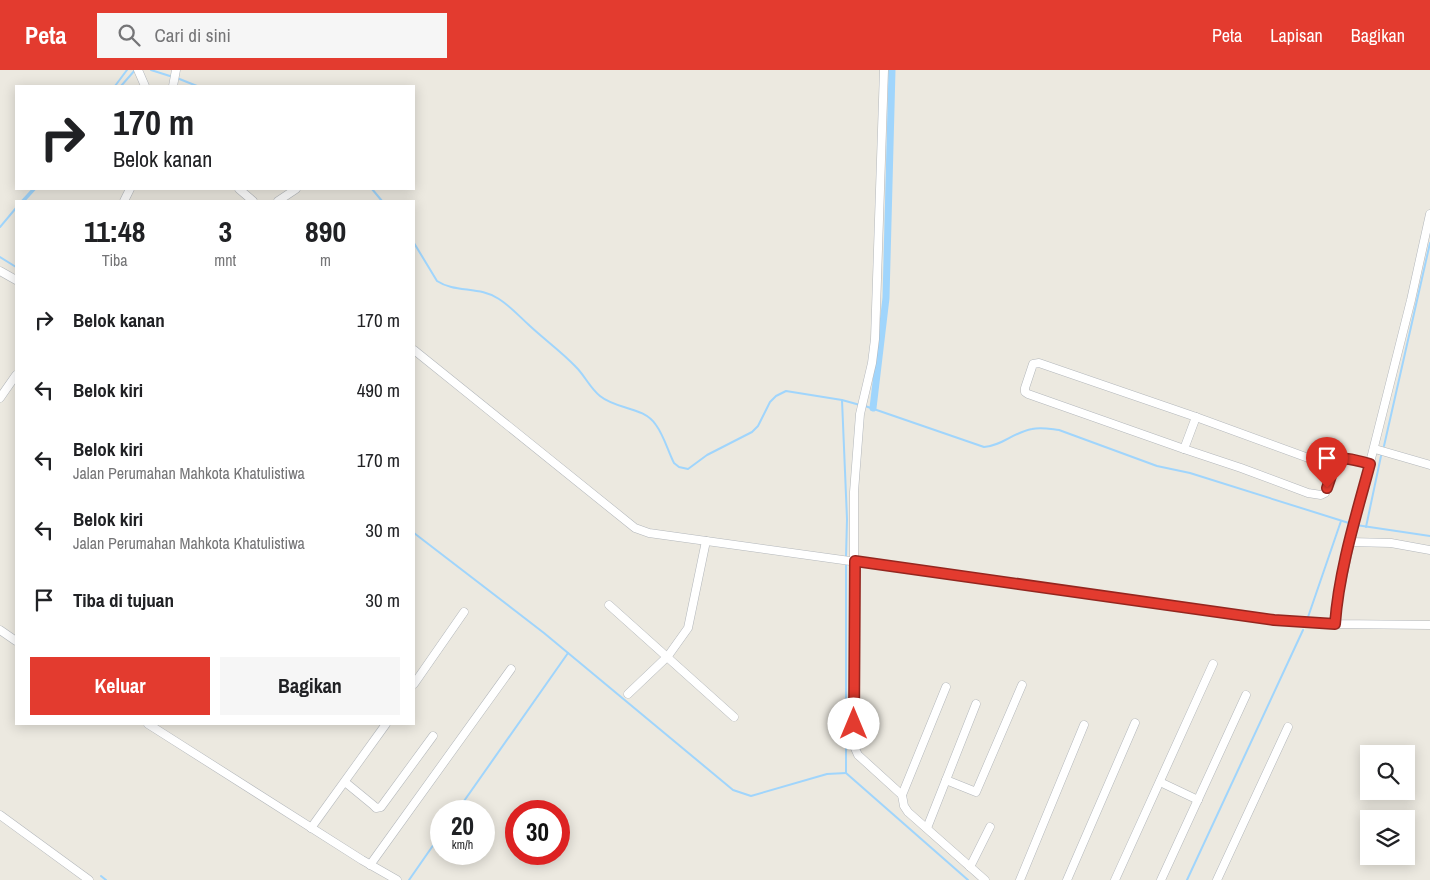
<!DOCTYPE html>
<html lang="id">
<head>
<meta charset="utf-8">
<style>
  :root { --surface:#fff; --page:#f6f6f6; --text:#202124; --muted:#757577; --accent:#e33b2f }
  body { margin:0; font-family:"Archivo Narrow",sans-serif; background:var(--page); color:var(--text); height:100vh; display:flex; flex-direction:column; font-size:19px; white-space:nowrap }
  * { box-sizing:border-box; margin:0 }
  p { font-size:16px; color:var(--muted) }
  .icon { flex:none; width:28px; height:28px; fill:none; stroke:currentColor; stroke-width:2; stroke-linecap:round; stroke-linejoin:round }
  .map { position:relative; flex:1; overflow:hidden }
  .panel { position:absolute; left:15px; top:130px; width:400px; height:525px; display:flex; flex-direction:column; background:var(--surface); border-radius:0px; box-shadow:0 2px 12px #0003 }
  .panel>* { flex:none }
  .top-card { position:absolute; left:15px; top:15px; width:400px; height:105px; border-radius:0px; box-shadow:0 2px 12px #0003; background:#fff; color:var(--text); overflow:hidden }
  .fabs { position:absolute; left:1360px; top:675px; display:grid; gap:10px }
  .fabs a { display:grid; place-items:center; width:55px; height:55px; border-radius:0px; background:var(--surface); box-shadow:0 2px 12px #0003; font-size:25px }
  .speed { position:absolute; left:430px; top:730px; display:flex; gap:10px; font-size:25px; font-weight:700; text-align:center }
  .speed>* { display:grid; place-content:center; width:65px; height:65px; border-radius:50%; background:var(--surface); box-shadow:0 2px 12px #0003; line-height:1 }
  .speed small { font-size:12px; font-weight:400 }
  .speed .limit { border:8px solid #d22; background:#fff; color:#111 }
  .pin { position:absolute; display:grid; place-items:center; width:42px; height:42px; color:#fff; margin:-51px -21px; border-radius:50% 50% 50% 0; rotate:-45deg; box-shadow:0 0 5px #0007 }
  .pin .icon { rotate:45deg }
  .me { position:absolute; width:55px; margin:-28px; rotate:0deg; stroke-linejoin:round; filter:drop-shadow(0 0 4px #0008) }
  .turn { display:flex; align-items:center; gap:18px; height:105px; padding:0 15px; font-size:22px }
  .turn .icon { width:65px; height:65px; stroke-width:2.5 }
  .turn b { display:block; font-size:35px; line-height:42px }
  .eta { display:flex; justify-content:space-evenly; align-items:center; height:85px; text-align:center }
  .eta b { font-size:30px; font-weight:700; line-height:35px }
  .cta { display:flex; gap:10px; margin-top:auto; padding:10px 15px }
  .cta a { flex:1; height:58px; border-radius:0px; background:var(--accent); color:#fff; font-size:20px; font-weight:700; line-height:58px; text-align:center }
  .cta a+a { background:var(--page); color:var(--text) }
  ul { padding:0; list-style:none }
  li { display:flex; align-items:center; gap:15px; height:70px; padding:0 15px }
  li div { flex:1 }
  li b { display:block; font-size:19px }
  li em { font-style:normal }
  header { display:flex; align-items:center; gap:30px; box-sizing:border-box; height:70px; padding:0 25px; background:var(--accent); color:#fff }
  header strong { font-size:24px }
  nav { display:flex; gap:28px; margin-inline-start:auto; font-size:18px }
  .search { width:350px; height:45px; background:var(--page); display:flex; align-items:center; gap:12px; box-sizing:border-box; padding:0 18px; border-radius:0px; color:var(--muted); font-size:19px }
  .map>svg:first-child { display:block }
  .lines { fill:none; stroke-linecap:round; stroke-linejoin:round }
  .stream { stroke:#a0d5fc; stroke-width:2 }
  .canal { stroke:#a0d5fc; stroke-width:7 }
  .street-casing { stroke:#b3b7bb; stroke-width:9 }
  .street { stroke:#fff; stroke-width:8 }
  .route-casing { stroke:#94261f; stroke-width:12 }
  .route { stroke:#e33b2f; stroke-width:9 }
</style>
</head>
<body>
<header>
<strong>Peta</strong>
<div class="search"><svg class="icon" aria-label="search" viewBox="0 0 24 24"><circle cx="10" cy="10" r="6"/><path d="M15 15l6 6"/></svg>Cari di sini</div>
<nav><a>Peta</a><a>Lapisan</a><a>Bagikan</a></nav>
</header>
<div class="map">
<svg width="1430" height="810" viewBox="0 0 1430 810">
  <rect width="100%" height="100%" fill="#ece9e0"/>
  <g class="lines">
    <g class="stream">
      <path d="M 151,0 L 173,7"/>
      <path d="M 177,8 L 197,16"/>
      <path d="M 115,16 L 127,0"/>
      <path d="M 121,16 L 135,0"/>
      <path d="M 372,119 L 382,131"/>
      <path d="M 22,131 L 33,119"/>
      <path d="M 24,131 L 35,119"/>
      <path d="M 0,157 L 16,138"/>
      <path d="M 414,173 L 437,211 C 455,223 480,216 499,229 C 510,236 520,247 530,256 C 545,270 562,282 576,297 C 585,306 590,318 600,326 C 617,340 643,336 656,355 C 664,366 668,381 674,393 L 679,397 L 688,399 L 707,385 L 752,362 L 758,356 L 770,332 L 776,326 L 786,321 L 842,330 L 860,335"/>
      <path d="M 0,187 L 16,197"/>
      <path d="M 842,330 L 847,449 L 846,487"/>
      <path d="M 865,336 L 984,377 C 1002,376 1014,362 1032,359 C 1041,357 1050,359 1059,360 L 1157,396 L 1190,403 L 1352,454"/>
      <path d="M 1384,376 L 1430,173"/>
      <path d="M 1356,455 L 1430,466"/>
      <path d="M 1366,457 L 1381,386"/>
      <path d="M 414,463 L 544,563 L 733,720 L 751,726 L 827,704 L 846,703"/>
      <path d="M 846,492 L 846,703 L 968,810"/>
      <path d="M 1307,550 L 1341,451"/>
      <path d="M 457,741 L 568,583"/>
      <path d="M 101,806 L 106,810"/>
      <path d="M 409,810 L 441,764"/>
      <path d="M 1187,810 L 1303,560"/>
    </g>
    <path class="canal" d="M 873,338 L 886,228 L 892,0"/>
    <defs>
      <g id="street">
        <path d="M 138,0 L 145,16"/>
        <path d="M 884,0 L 875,269 L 872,293 L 860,344 L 854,422 L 854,676 L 858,685 L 902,725 L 904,736 L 908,742 L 985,810"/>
        <path d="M 173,16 L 176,0"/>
        <path d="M 239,119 L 253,131"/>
        <path d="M 124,131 L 130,119"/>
        <path d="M 278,131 L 296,119"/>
        <path d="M 0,201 L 16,210"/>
        <path d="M 414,280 L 635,458 L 649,463 L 1274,550 L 1335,554 L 1430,555"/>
        <path d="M 0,328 L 16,305"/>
        <path d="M 1196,347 L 1184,379 L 1241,398 L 1308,423 L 1321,425 L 1325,423 C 1341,394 1325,381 1370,394"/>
        <path d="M 1184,379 L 1028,324 L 1025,322 L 1025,318 L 1033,294 L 1039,293 L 1196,347 L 1333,397"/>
        <path d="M 1375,379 L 1430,395"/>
        <path d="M 1350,472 L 1391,473 L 1430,480"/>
        <path d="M 609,535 L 734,647"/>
        <path d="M 1335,554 L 1337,533 L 1352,464 L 1411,230 L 1430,144"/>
        <path d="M 0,560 L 16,571"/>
        <path d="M 414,614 L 464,542"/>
        <path d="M 628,624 L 668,586 L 688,558 L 706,471"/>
        <path d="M 148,654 L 362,790 L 397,810"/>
        <path d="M 946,710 L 976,722 L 1022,615"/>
        <path d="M 345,712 L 373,735 L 376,738 L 381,737 L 433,666"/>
        <path d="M 1160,712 L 1198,730"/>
        <path d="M 902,725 L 946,617"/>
        <path d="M 0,745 L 89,810"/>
        <path d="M 311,758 L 386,654"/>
        <path d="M 927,758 L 976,634"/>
        <path d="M 370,795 L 511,599"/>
        <path d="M 970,797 L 990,757"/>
        <path d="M 1020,810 L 1084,655"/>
        <path d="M 1067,810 L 1135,653"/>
        <path d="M 1115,810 L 1213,594"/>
        <path d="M 1161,810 L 1246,625"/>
        <path d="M 1217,810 L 1288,657"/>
      </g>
    </defs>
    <use href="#street" class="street-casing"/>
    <use href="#street" class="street"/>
  </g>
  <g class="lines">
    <defs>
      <path id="route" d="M 854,654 L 855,491 L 1274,550 L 1335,554 C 1339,500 1356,446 1370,394 C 1334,384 1338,386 1327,418"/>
    </defs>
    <use href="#route" class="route-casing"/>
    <use href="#route" class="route"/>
  </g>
</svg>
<div class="fabs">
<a><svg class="icon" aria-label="search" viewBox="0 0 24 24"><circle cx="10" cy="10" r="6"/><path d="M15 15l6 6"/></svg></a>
<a><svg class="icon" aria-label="layers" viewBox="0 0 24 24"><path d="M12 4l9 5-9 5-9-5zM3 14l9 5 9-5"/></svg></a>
</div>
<div class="speed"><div>20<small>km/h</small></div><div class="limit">30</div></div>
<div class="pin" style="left:1327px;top:418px;background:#d93025"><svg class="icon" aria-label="arrive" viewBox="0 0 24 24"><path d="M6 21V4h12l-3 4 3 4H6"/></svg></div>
<svg class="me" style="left:854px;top:654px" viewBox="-20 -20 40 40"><circle r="19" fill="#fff"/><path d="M0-13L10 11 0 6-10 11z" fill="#e33b2f"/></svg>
<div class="top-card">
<div class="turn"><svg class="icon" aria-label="right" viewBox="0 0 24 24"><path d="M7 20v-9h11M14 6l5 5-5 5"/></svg><div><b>170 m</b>Belok kanan</div></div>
</div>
<section class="panel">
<div class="eta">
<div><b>11:48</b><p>Tiba</p></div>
<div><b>3</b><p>mnt</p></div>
<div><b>890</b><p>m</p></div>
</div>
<ul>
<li><svg class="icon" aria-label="right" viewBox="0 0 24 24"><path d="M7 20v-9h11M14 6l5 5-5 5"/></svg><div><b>Belok kanan</b></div><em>170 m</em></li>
<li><svg class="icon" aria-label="left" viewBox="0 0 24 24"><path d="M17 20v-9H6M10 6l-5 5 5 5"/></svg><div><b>Belok kiri</b></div><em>490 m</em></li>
<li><svg class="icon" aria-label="left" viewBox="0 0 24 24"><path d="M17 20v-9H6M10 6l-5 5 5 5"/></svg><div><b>Belok kiri</b><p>Jalan Perumahan Mahkota Khatulistiwa</p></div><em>170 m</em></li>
<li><svg class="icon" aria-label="left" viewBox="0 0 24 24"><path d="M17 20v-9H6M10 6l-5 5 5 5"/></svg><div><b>Belok kiri</b><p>Jalan Perumahan Mahkota Khatulistiwa</p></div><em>30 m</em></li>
<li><svg class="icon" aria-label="arrive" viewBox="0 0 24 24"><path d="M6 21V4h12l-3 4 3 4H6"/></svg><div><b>Tiba di tujuan</b></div><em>30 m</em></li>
</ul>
<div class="cta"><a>Keluar</a><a>Bagikan</a></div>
</section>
</div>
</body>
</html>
